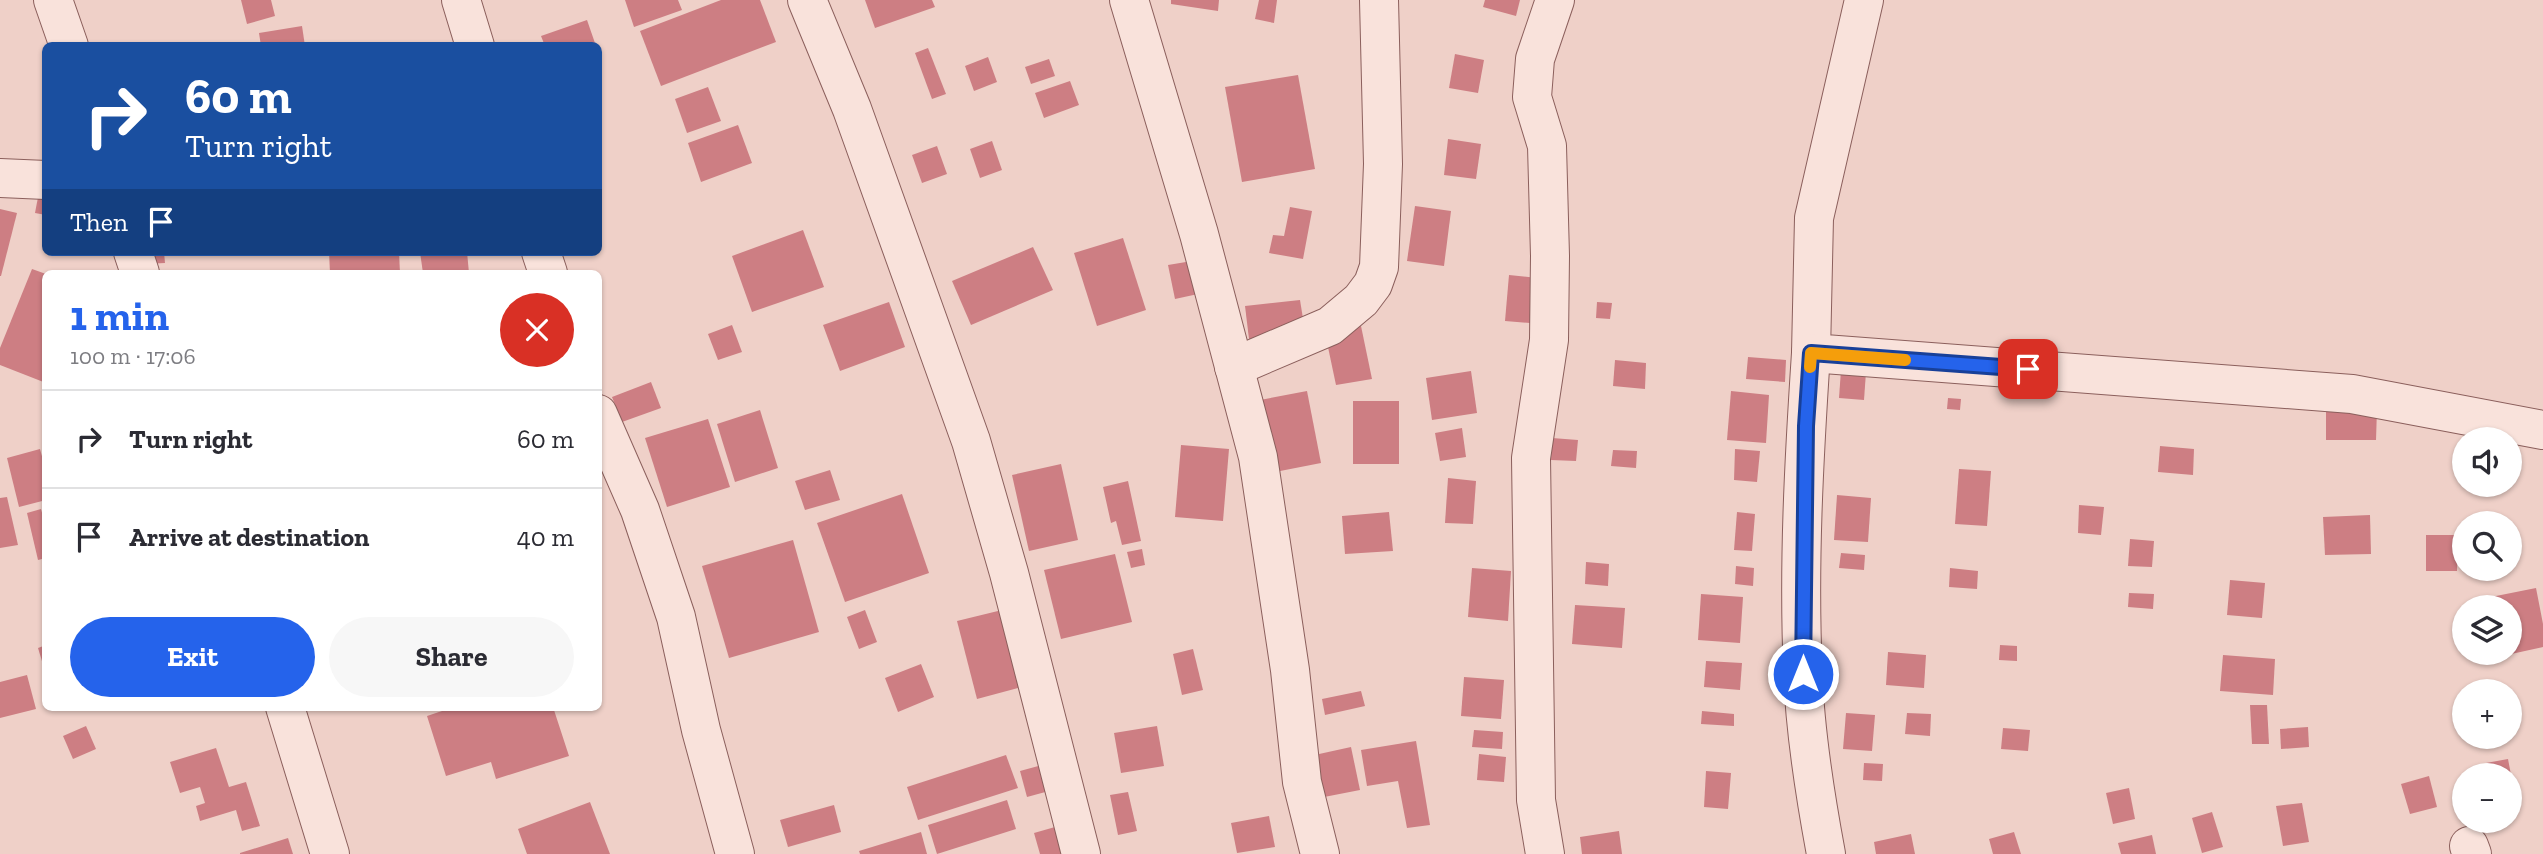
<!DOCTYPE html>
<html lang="en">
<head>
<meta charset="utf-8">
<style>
  :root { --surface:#fff; --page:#f7f7f7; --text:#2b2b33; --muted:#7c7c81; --line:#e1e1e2; --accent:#2563eb }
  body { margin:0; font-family:"Zilla Slab",serif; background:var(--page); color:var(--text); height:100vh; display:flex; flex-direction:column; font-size:26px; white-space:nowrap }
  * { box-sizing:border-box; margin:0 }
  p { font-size:23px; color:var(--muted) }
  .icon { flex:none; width:38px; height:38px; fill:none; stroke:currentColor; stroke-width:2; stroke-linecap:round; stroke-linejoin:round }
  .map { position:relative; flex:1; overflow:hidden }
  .side { position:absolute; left:42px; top:270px; width:560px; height:441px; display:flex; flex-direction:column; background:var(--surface); border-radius:10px; box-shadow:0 2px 5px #0004 }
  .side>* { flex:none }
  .hud { position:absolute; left:42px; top:42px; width:560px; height:214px; border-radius:10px; box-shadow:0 2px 5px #0004; background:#1a4fa0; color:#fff; overflow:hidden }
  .tools { position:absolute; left:2452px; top:427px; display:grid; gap:14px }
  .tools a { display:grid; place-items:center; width:70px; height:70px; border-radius:50%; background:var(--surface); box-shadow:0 2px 5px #0004; font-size:35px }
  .pin { position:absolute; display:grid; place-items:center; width:60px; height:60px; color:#fff; margin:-30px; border-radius:14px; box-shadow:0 4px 10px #0006 }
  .me { position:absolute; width:77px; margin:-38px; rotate:0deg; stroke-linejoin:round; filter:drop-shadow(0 0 5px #0008) }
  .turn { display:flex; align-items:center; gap:24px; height:147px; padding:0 28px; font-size:32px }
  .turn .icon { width:91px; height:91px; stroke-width:2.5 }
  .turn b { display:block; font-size:49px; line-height:60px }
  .then { display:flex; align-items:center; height:66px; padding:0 28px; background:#0003; gap:14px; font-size:26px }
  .round { display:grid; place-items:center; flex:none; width:74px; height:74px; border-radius:37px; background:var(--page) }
  .overview { display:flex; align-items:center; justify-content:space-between; height:119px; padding:0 28px }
  h1 { font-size:42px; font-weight:700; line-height:52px; color:var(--accent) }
  .action { display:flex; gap:14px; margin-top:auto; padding:14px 28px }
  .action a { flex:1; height:80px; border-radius:42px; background:var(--accent); color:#fff; font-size:28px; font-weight:700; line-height:80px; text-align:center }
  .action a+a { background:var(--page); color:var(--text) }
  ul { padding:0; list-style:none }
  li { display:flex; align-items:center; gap:21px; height:98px; padding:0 28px; border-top:2px solid var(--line) }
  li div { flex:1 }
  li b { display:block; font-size:26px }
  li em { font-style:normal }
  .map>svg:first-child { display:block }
  .building { fill:#cd7e83 }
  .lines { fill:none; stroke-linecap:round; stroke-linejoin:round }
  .minor-casing { stroke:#8b5f5c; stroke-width:40 }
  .minor { stroke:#f9e2db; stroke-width:38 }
  .route-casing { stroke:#184099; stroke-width:18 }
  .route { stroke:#2563eb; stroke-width:12 }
  .slow { stroke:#f59e0b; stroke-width:12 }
</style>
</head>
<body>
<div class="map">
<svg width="2543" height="854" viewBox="0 0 2543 854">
  <rect width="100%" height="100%" fill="#efd0c8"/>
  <g class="building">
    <path d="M 241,0 L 271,0 L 275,16 L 247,24 Z"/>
    <path d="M 625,0 L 678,0 L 682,10 L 634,27 Z"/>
    <path d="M 721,0 L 760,0 L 776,42 L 661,86 L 640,31 Z"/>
    <path d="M 865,0 L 932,0 L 935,7 L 875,28 Z"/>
    <path d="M 1171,0 L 1219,0 L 1218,11 L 1171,4 Z"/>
    <path d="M 1259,0 L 1277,0 L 1274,23 L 1255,19 Z"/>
    <path d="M 1485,0 L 1520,0 L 1516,16 L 1483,7 Z"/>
    <path d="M 587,20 L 596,46 L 545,46 L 541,36 Z"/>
    <path d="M 302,26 L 305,46 L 261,46 L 259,33 Z"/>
    <path d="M 928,48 L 946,94 L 932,99 L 915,53 Z"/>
    <path d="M 1455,54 L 1484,60 L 1478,93 L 1449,88 Z"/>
    <path d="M 988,57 L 997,82 L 974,91 L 965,66 Z"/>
    <path d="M 1049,59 L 1055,76 L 1031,84 L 1025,67 Z"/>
    <path d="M 1298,75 L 1315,169 L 1242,182 L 1225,87 Z"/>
    <path d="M 1070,81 L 1079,105 L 1044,118 L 1035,93 Z"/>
    <path d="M 708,87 L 721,121 L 687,133 L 675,99 Z"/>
    <path d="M 738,125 L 752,163 L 701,182 L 688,143 Z"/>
    <path d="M 1448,139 L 1481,144 L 1476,179 L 1444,175 Z"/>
    <path d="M 992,141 L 1002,170 L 980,178 L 970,149 Z"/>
    <path d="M 937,146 L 947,174 L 922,183 L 912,155 Z"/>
    <path d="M 39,192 L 46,194 L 46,215 L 35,213 Z"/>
    <path d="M 1415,206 L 1451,211 L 1444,266 L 1407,261 Z"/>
    <path d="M 1290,207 L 1312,211 L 1303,259 L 1269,253 L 1273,235 L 1284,236 Z"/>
    <path d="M 0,209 L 17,213 L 1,276 L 0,276 Z"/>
    <path d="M 803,230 L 824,287 L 752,312 L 732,256 Z"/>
    <path d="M 1123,238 L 1146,310 L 1097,326 L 1074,253 Z"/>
    <path d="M 1033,247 L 1053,290 L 971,325 L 952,281 Z"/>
    <path d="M 144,252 L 164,252 L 165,263 L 145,264 Z"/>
    <path d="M 329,252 L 399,252 L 400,273 L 330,273 Z"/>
    <path d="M 420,252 L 467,252 L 469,273 L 423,273 Z"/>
    <path d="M 1192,261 L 1198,294 L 1175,299 L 1168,265 Z"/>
    <path d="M 32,269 L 46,274 L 46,383 L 0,365 L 0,348 Z"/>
    <path d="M 1509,275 L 1546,279 L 1542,324 L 1505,321 Z"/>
    <path d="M 1300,300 L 1305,331 L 1249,339 L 1245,306 Z"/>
    <path d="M 889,302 L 905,347 L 840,371 L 823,325 Z"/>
    <path d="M 1597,302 L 1612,303 L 1610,319 L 1596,318 Z"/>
    <path d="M 732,325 L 742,352 L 718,360 L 708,334 Z"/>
    <path d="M 1361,326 L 1372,379 L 1336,385 L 1325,333 Z"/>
    <path d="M 1748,357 L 1786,360 L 1785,382 L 1746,379 Z"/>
    <path d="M 1615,360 L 1646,363 L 1645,389 L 1613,386 Z"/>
    <path d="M 1841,370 L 1866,372 L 1864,400 L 1839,398 Z"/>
    <path d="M 1471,371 L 1477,413 L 1432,420 L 1426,378 Z"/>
    <path d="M 651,382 L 661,408 L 622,422 L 612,397 Z"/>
    <path d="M 1307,391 L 1321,463 L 1275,472 L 1260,400 Z"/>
    <path d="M 1731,391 L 1769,395 L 1766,443 L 1727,440 Z"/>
    <path d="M 1948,398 L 1961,399 L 1960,410 L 1947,409 Z"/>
    <rect x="1353" y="401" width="46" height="63"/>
    <path d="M 2326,407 L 2377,408 L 2376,440 L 2326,440 Z"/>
    <path d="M 760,410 L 778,468 L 735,482 L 717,424 Z"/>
    <path d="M 708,419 L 730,487 L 667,507 L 645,438 Z"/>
    <path d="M 1462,428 L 1466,457 L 1440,461 L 1435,433 Z"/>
    <path d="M 1552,438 L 1578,440 L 1576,461 L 1551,460 Z"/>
    <path d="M 1181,445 L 1229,449 L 1223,521 L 1175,517 Z"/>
    <path d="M 2160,446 L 2194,449 L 2193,475 L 2158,472 Z"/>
    <path d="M 40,449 L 46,471 L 46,500 L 19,507 L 7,458 Z"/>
    <path d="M 1735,449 L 1760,451 L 1757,482 L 1734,480 Z"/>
    <path d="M 1613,450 L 1637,451 L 1636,468 L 1611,466 Z"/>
    <path d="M 1061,464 L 1078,540 L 1029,551 L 1012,475 Z"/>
    <path d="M 1959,469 L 1991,471 L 1987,526 L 1955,524 Z"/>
    <path d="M 830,470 L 840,500 L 805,510 L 795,481 Z"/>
    <path d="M 1448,478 L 1476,481 L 1473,524 L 1445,523 Z"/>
    <path d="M 1128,481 L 1141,541 L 1122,545 L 1116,521 L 1111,523 L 1103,487 Z"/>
    <path d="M 902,494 L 929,573 L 845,602 L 817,523 Z"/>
    <path d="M 1837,495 L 1871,498 L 1868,542 L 1834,540 Z"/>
    <path d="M 7,497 L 18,545 L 0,548 L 0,498 Z"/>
    <path d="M 2079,505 L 2104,507 L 2101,535 L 2078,533 Z"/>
    <path d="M 41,509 L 46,527 L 46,558 L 38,560 L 27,513 Z"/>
    <path d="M 1389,512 L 1393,551 L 1345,554 L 1342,516 Z"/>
    <path d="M 1737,512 L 1755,514 L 1752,551 L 1734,550 Z"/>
    <path d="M 2370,515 L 2371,554 L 2325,555 L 2323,517 Z"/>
    <path d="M 2426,535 L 2458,535 L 2457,571 L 2426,571 Z"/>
    <path d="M 2130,539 L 2154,541 L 2152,567 L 2128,566 Z"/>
    <path d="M 793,540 L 819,632 L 729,658 L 702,566 Z"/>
    <path d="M 1142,549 L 1145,565 L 1131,568 L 1127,552 Z"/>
    <path d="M 1841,553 L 1865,555 L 1864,570 L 1839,568 Z"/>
    <path d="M 1115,554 L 1132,622 L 1061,639 L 1044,570 Z"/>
    <path d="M 1586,562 L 1609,564 L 1608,586 L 1585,584 Z"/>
    <path d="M 1736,566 L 1754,568 L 1753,586 L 1735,584 Z"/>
    <path d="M 1472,568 L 1511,571 L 1508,621 L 1468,617 Z"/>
    <path d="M 1950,568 L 1978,571 L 1977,589 L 1949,587 Z"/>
    <path d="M 2230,580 L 2265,583 L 2262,618 L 2227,615 Z"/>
    <path d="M 2536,588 L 2543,624 L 2543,647 L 2493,658 L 2492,653 L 2510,653 L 2510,607 L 2482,607 L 2481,599 Z"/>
    <path d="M 2129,593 L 2154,594 L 2153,609 L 2128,607 Z"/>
    <path d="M 1701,594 L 1743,597 L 1740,643 L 1698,640 Z"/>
    <path d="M 1575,605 L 1625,608 L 1622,648 L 1572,644 Z"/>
    <path d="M 865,610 L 877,642 L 859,649 L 847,617 Z"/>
    <path d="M 1002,610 L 1022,687 L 977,699 L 957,621 Z"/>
    <path d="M 46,645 L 46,671 L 45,671 L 38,648 Z"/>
    <path d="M 2000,645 L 2017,646 L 2017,661 L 1999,660 Z"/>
    <path d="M 1193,649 L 1203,690 L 1182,695 L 1173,654 Z"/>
    <path d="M 1888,652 L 1926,655 L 1924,688 L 1886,685 Z"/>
    <path d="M 2223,655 L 2275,659 L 2273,695 L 2220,691 Z"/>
    <path d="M 1706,661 L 1742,663 L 1740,690 L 1704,687 Z"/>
    <path d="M 921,664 L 934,697 L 898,712 L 885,678 Z"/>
    <path d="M 27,675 L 36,709 L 0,718 L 0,682 Z"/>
    <path d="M 1464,677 L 1504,680 L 1501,719 L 1461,716 Z"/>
    <path d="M 1361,691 L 1365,706 L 1325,715 L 1322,699 Z"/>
    <path d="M 2250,705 L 2267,705 L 2269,744 L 2252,744 Z"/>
    <path d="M 454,707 L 553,707 L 569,756 L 496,779 L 491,762 L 446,776 L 427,716 Z"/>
    <path d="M 1702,711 L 1734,714 L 1734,726 L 1701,724 Z"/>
    <path d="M 1846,713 L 1875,715 L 1872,751 L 1843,749 Z"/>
    <path d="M 1907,713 L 1931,714 L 1930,736 L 1905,734 Z"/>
    <path d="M 86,726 L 96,749 L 73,759 L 63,736 Z"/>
    <path d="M 1157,726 L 1164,766 L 1121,773 L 1114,733 Z"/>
    <path d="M 2308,727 L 2309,747 L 2281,749 L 2280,729 Z"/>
    <path d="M 2003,728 L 2030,730 L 2028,751 L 2001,749 Z"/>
    <path d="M 1474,730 L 1503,732 L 1502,749 L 1472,747 Z"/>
    <path d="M 1416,741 L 1430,825 L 1407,828 L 1398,781 L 1367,786 L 1361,750 Z"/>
    <path d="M 1351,747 L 1360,790 L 1319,798 L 1310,756 Z"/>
    <path d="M 216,748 L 229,787 L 246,782 L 260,826 L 242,831 L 236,810 L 200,821 L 196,806 L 205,803 L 200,787 L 180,793 L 170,762 Z"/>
    <path d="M 1479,754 L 1506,757 L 1504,782 L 1477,780 Z"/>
    <path d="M 1006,755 L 1018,788 L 918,820 L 907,787 Z"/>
    <path d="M 2508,759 L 2512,780 L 2510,781 L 2510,775 L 2488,775 L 2486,763 Z"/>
    <path d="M 1864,763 L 1883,764 L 1882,781 L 1863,780 Z"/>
    <path d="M 1042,765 L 1049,791 L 1027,797 L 1020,771 Z"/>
    <path d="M 1706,771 L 1731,773 L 1728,809 L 1704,807 Z"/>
    <path d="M 2429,776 L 2437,807 L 2410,814 L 2401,784 Z"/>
    <path d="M 2129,788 L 2135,819 L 2113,824 L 2106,793 Z"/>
    <path d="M 1128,792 L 1137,831 L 1118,835 L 1110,795 Z"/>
    <path d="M 1007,800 L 1016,829 L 937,854 L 928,825 Z"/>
    <path d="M 590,802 L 610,854 L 527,854 L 518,829 Z"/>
    <path d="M 2302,803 L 2309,842 L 2283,846 L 2276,806 Z"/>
    <path d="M 834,805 L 841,832 L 788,847 L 780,820 Z"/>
    <path d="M 2212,812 L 2223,847 L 2202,853 L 2192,818 Z"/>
    <path d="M 1269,816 L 1275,847 L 1237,853 L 1231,823 Z"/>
    <path d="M 1062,825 L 1070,854 L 1040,854 L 1034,833 Z"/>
    <path d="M 1619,831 L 1622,854 L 1582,854 L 1580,837 Z"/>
    <path d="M 921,832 L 927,854 L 860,854 L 859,851 Z"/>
    <path d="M 2014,832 L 2021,854 L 1993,854 L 1989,839 Z"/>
    <path d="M 1911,834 L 1915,854 L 1876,854 L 1874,842 Z"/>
    <path d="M 2152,835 L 2156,854 L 2121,854 L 2118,843 Z"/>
    <path d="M 288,838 L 293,854 L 240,854 L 240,853 Z"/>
  </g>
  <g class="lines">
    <defs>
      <g id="minor">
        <path d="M 53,0 L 69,46"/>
        <path d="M 461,0 L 475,46"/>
        <path d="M 807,0 L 852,109 L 971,441 L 1009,573 L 1081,854"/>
        <path d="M 1129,0 L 1199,234 L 1258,457 L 1290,670 L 1302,782 L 1320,854"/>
        <path d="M 1864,0 L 1814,218 L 1811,353 L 2352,394 L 2543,430"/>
        <path d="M 0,178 L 46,180"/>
        <path d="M 133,252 L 140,273"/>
        <path d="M 541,252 L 548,273"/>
        <path d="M 1811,353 C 1804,459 1798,567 1803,674 C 1805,734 1815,795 1826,854"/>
        <path d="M 1234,367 L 1330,326 L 1361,300 L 1373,284 L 1379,267 L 1383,164 L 1379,0"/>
        <path d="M 598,414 L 640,510 L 676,617 L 701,730 L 735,854"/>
        <path d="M 285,707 L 330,854"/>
        <path d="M 2469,846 L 2472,854"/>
        <path d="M 1545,854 L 1536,800 L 1531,458 L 1549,340 L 1550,256 L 1547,146 L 1532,97 L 1535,59 L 1555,0"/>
      </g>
    </defs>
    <use href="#minor" class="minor-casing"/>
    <use href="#minor" class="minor"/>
  </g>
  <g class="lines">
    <defs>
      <path id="route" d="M 1803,674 L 1806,426 L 1811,353 L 2028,369"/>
    </defs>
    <use href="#route" class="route-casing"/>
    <use href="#route" class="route"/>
    <path class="slow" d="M 1810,367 L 1811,353 L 1905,360"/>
  </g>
</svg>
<div class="tools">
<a><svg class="icon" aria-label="sound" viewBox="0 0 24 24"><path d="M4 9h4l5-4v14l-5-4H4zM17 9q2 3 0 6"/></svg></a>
<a><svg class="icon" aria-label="search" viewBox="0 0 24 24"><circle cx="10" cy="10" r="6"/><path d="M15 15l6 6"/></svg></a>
<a><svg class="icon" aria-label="layers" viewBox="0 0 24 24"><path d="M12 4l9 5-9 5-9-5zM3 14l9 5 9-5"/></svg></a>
<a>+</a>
<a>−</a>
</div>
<div class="pin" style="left:2028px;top:369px;background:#d93025"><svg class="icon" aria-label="arrive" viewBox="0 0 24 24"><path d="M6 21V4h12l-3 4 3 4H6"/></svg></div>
<svg class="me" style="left:1803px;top:674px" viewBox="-20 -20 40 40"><circle r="17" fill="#2563eb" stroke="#fff" stroke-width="3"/><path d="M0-11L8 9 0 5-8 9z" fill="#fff"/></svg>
<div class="hud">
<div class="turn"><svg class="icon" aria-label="right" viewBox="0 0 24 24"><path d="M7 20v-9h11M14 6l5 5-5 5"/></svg><div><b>60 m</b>Turn right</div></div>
<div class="then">Then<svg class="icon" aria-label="arrive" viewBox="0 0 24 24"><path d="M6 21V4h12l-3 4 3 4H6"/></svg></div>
</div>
<section class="side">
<div class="overview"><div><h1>1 min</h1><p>100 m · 17:06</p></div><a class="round" style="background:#d93025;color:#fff"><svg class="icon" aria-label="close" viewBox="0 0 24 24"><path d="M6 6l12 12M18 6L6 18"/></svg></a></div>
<ul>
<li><svg class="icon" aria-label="right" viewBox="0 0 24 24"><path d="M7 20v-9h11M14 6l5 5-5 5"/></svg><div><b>Turn right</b></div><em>60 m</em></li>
<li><svg class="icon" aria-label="arrive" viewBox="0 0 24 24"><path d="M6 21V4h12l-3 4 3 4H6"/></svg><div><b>Arrive at destination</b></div><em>40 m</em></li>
</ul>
<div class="action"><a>Exit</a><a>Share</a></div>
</section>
</div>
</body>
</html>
